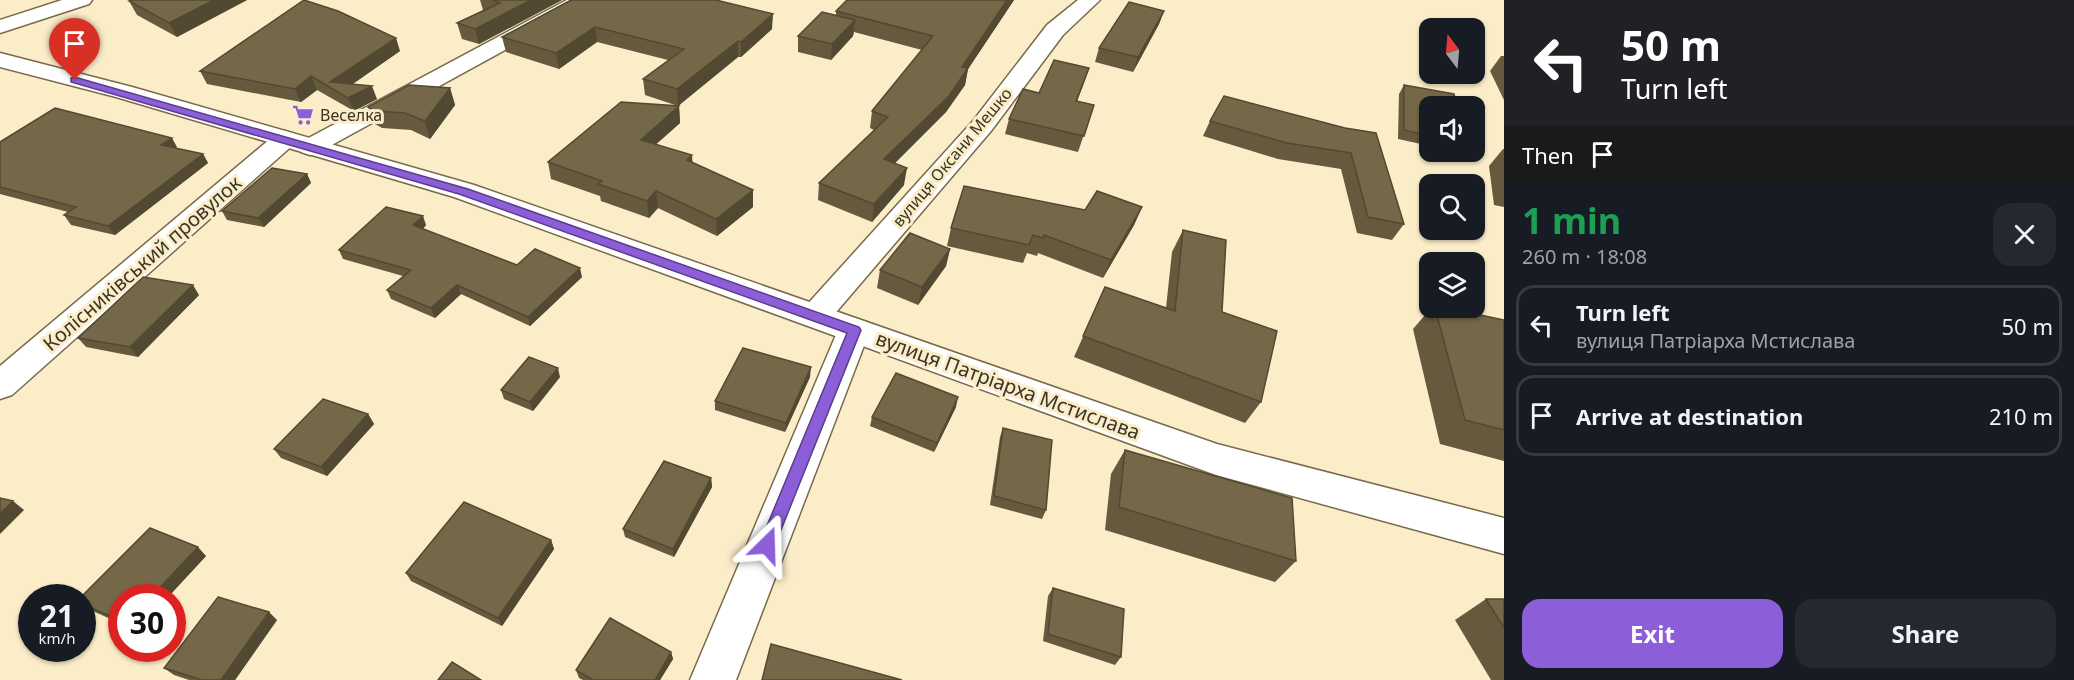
<!DOCTYPE html>
<html lang="en">
<head>
<meta charset="utf-8">
<style>
  :root { --surface:#171b24; --page:#242831; --text:#f1f3f6; --muted:#9ea1a6; --line:#363941; --accent:#8c5ed7 }
  body { margin:0; font-family:"Noto Sans",sans-serif; background:var(--page); color:var(--text); height:100vh; display:flex; flex-direction:column; font-size:22px; white-space:nowrap }
  * { box-sizing:border-box; margin:0 }
  p { font-size:20px; color:var(--muted) }
  .icon { flex:none; width:33px; height:33px; fill:none; stroke:currentColor; stroke-width:2; stroke-linecap:round; stroke-linejoin:round }
  .map { position:relative; flex:1; overflow:hidden }
  .drawer { display:flex; flex-direction:column; background:var(--surface); width:570px }
  .drawer>* { flex:none }
  .banner { background:#202124; color:#fff; overflow:hidden }
  .needle { width:39px; rotate:344deg }
  .buttons { position:absolute; left:1419px; top:18px; display:grid; gap:12px }
  .buttons a { display:grid; place-items:center; width:66px; height:66px; border-radius:12px; background:var(--surface); box-shadow:0 2px 4px #0004; font-size:30px }
  .speed { position:absolute; left:18px; top:584px; display:flex; gap:12px; font-size:30px; font-weight:700; text-align:center }
  .speed>* { display:grid; place-content:center; width:78px; height:78px; border-radius:50%; background:var(--surface); box-shadow:0 2px 4px #0004; line-height:1 }
  .speed small { font-size:15px; font-weight:400 }
  .speed .limit { border:9px solid #d22; background:#fff; color:#111 }
  .pin { position:absolute; display:grid; place-items:center; width:51px; height:51px; color:#fff; margin:-62px -26px; border-radius:50% 50% 50% 0; rotate:-45deg; box-shadow:0 0 6px #0007 }
  .pin .icon { rotate:45deg }
  .me { position:absolute; width:66px; margin:-33px; rotate:22deg; stroke-linejoin:round; filter:drop-shadow(0 0 4px #0008) }
  .turn { display:flex; align-items:center; gap:21px; height:126px; padding:0 18px; font-size:27px }
  .turn .icon { width:78px; height:78px; stroke-width:2.5 }
  .turn b { display:block; font-size:42px; line-height:51px }
  .then { display:flex; align-items:center; height:57px; padding:0 18px; background:#0003; gap:12px; font-size:22px }
  .round { display:grid; place-items:center; flex:none; width:63px; height:63px; border-radius:18px; background:var(--page) }
  .summary { display:flex; align-items:center; justify-content:space-between; height:102px; padding:0 18px }
  h1 { font-size:36px; font-weight:700; line-height:45px; color:#1e9e55 }
  .action { display:flex; gap:12px; margin-top:auto; padding:12px 18px }
  .action a { flex:1; height:69px; border-radius:18px; background:var(--accent); color:#fff; font-size:24px; font-weight:700; line-height:69px; text-align:center }
  .action a+a { background:var(--page); color:var(--text) }
  ul { padding:0; list-style:none }
  li { display:flex; align-items:center; gap:18px; height:81px; margin:0 12px 9px; padding:0 6px; border:3px solid var(--line); border-radius:18px }
  li div { flex:1 }
  li b { display:block; font-size:22px }
  li em { font-style:normal }
  main { display:flex; flex:1; min-height:0 }
  .map>svg:first-child { display:block }
  .lines { fill:none; stroke-linecap:round; stroke-linejoin:round }
  .street-casing { stroke:#786a4a; stroke-width:3 }
  .secondary-casing { stroke:#786a4a; stroke-width:3 }
  .street { fill:#fff; fill-rule:evenodd }
  .secondary { fill:#fff; fill-rule:evenodd }
  .wall { fill:#65593e }
  .shaded-wall { fill:#524932 }
  .building { fill:#756848; stroke:#524932; stroke-width:1.5 }
  .route { fill:#8c5ed7; stroke:#5b3d8c; stroke-width:1.5 }
  .labels { text-anchor:middle; dominant-baseline:central; stroke-width:6; stroke-linejoin:round; paint-order:stroke }
  .far-poi-label { font-size:16px; fill:#3b3527; stroke:#fcedc9; text-anchor:start }
  .far-street-label { font-size:16px; fill:#3b3527; stroke:#fcedc9 }
  .street-label { font-size:20px; fill:#3b3527; stroke:#fcedc9 }
</style>
</head>
<body>
<main>
<div class="map">
<svg width="1504" height="680" viewBox="0 0 1504 680">
  <rect width="100%" height="100%" fill="#fcedc9"/>
  <g class="lines">
    <defs>
      <g id="street">
        <path d="M 567,0 L 592,0 L 589,4 L 319,152 L 310,155 L 301,152 L 297,147 L 301,142 Z"/>
        <path d="M 1078,0 L 1100,0 L 1063,35 L 991,131 L 826,324 L 815,327 L 804,324 L 799,316 L 804,308 L 973,121 L 1047,25 Z"/>
        <path d="M 285,131 L 294,134 L 298,139 L 294,144 L 12,395 L 0,399 L 0,366 L 276,134 Z"/>
        <path d="M 854,318 L 866,322 L 870,330 L 736,680 L 690,680 L 838,330 L 842,322 Z"/>
      </g>
      <g id="secondary">
        <path d="M 62,0 L 92,0 L 89,4 L 0,33 L 0,20 Z"/>
        <path d="M 0,53 L 132,87 L 474,185 L 1217,444 L 1504,518 L 1504,554 L 1216,475 L 454,197 L 116,97 L 0,67 Z"/>
      </g>
    </defs>
    <use href="#street" class="street-casing"/>
    <use href="#secondary" class="secondary-casing"/>
    <use href="#street" class="street"/>
    <use href="#secondary" class="secondary"/>
  </g>
  <g class="wall">
    <path d="M 132,0 L 247,0 L 177,37 L 137,15 L 129,1 Z"/>
    <path d="M 480,0 L 562,0 L 479,44 L 462,39 L 457,23 L 484,10 L 483,10 Z"/>
    <path d="M 571,0 L 772,29 L 741,57 L 738,57 L 678,106 L 645,95 L 643,79 L 668,60 L 597,42 L 559,69 L 506,52 L 502,37 Z"/>
    <path d="M 847,0 L 1014,0 L 968,69 L 965,85 L 946,112 L 895,163 L 904,185 L 872,222 L 818,200 L 819,183 L 874,130 L 870,128 L 872,111 L 922,50 L 854,32 L 853,36 L 831,60 L 798,52 L 798,36 L 836,15 L 836,11 Z"/>
    <path d="M 1164,11 L 1159,24 L 1133,72 L 1095,62 L 1099,48 Z"/>
    <path d="M 400,51 L 352,84 L 377,99 L 354,111 L 317,90 L 301,102 L 207,84 L 200,71 Z"/>
    <path d="M 1501,56 L 1504,56 L 1504,100 L 1490,71 Z"/>
    <path d="M 1089,68 L 1077,101 L 1094,105 L 1078,152 L 1005,134 L 1009,119 L 1039,93 Z"/>
    <path d="M 1404,85 L 1430,106 L 1430,146 L 1398,139 L 1399,94 Z"/>
    <path d="M 450,88 L 455,105 L 430,139 L 411,130 L 382,128 L 375,124 L 368,107 Z"/>
    <path d="M 679,106 L 680,123 L 656,144 L 753,207 L 717,236 L 658,208 L 649,218 L 601,201 L 600,196 L 551,179 L 548,162 Z"/>
    <path d="M 1210,121 L 1345,128 L 1404,224 L 1392,240 L 1357,233 L 1341,169 L 1278,159 L 1203,136 Z"/>
    <path d="M 0,142 L 177,147 L 175,148 L 203,154 L 208,163 L 115,235 L 71,225 L 64,215 L 68,212 L 0,194 Z"/>
    <path d="M 1503,149 L 1504,149 L 1504,207 L 1494,205 L 1489,166 Z"/>
    <path d="M 1451,152 L 1463,152 L 1462,154 Z"/>
    <path d="M 307,174 L 311,183 L 264,227 L 227,220 L 222,211 Z"/>
    <path d="M 1142,207 L 1134,225 L 1103,278 L 1038,253 L 1037,256 L 1027,253 L 1023,263 L 947,246 L 951,228 L 1085,210 Z"/>
    <path d="M 426,225 L 423,229 L 517,265 L 582,277 L 530,326 L 461,294 L 435,318 L 391,299 L 387,290 L 403,276 L 343,259 L 339,250 Z"/>
    <path d="M 1183,230 L 1222,312 L 1261,402 L 1245,423 L 1074,357 L 1105,287 L 1166,308 L 1172,252 Z"/>
    <path d="M 950,249 L 946,266 L 918,305 L 877,288 L 880,270 Z"/>
    <path d="M 199,295 L 138,357 L 86,347 L 78,338 Z"/>
    <path d="M 1431,308 L 1447,308 L 1504,320 L 1504,461 L 1440,444 L 1413,329 Z"/>
    <path d="M 560,377 L 533,411 L 504,399 L 501,390 Z"/>
    <path d="M 810,377 L 785,432 L 715,410 L 715,401 Z"/>
    <path d="M 956,407 L 934,452 L 870,426 L 872,417 Z"/>
    <path d="M 368,414 L 374,424 L 327,476 L 281,458 L 274,449 Z"/>
    <path d="M 1003,428 L 1046,510 L 1042,519 L 990,505 L 1000,437 Z"/>
    <path d="M 1125,450 L 1296,561 L 1275,582 L 1105,530 L 1111,474 Z"/>
    <path d="M 711,478 L 712,487 L 674,557 L 625,537 L 623,529 Z"/>
    <path d="M 551,540 L 554,549 L 502,626 L 411,581 L 406,573 Z"/>
    <path d="M 206,556 L 168,597 L 122,597 L 122,624 L 88,609 L 82,605 L 82,597 Z"/>
    <path d="M 1053,588 L 1121,657 L 1115,665 L 1043,641 L 1048,596 Z"/>
    <path d="M 1486,599 L 1504,599 L 1504,680 L 1491,680 L 1455,620 Z"/>
    <path d="M 277,620 L 235,680 L 189,680 L 174,675 L 164,668 Z"/>
    <path d="M 671,652 L 673,659 L 660,680 L 583,680 L 579,678 L 576,670 Z"/>
  </g>
  <g class="shaded-wall">
    <path d="M 214,0 L 247,0 L 177,37 L 169,23 Z"/>
    <path d="M 531,0 L 562,0 L 479,44 L 475,29 Z"/>
    <path d="M 1007,0 L 1014,0 L 968,69 L 965,85 L 946,112 L 881,177 L 884,159 L 962,67 Z"/>
    <path d="M 1164,11 L 1159,24 L 1133,72 L 1138,57 Z"/>
    <path d="M 773,14 L 772,29 L 741,57 L 741,42 Z"/>
    <path d="M 855,20 L 853,36 L 831,60 L 832,44 Z"/>
    <path d="M 595,27 L 597,42 L 559,69 L 556,53 Z"/>
    <path d="M 396,38 L 400,51 L 340,93 L 330,82 Z"/>
    <path d="M 738,41 L 738,57 L 678,106 L 677,89 Z"/>
    <path d="M 1089,68 L 1084,83 L 1071,117 L 1076,101 Z"/>
    <path d="M 311,76 L 317,90 L 301,102 L 295,89 Z"/>
    <path d="M 372,86 L 377,99 L 354,111 L 348,98 Z"/>
    <path d="M 450,88 L 455,105 L 430,139 L 425,121 Z"/>
    <path d="M 679,106 L 680,123 L 643,156 L 641,140 Z"/>
    <path d="M 172,138 L 177,147 L 166,154 L 161,145 Z"/>
    <path d="M 203,154 L 208,163 L 115,235 L 108,226 Z"/>
    <path d="M 692,155 L 693,172 L 687,160 Z"/>
    <path d="M 907,168 L 904,185 L 872,222 L 874,204 Z"/>
    <path d="M 307,174 L 311,183 L 264,227 L 258,218 Z"/>
    <path d="M 753,190 L 753,207 L 717,236 L 716,219 Z"/>
    <path d="M 656,191 L 658,208 L 649,218 L 647,201 Z"/>
    <path d="M 1142,207 L 1134,225 L 1103,278 L 1111,260 Z"/>
    <path d="M 423,216 L 426,225 L 417,235 L 413,225 Z"/>
    <path d="M 950,249 L 946,266 L 918,305 L 922,287 Z"/>
    <path d="M 580,268 L 582,277 L 530,326 L 528,317 Z"/>
    <path d="M 193,285 L 199,295 L 138,357 L 130,347 Z"/>
    <path d="M 457,285 L 461,294 L 435,318 L 431,308 Z"/>
    <path d="M 811,367 L 810,377 L 785,432 L 786,423 Z"/>
    <path d="M 558,368 L 560,377 L 533,411 L 530,402 Z"/>
    <path d="M 958,397 L 956,407 L 934,452 L 937,443 Z"/>
    <path d="M 368,414 L 374,424 L 327,476 L 321,467 Z"/>
    <path d="M 711,478 L 712,487 L 674,557 L 673,549 Z"/>
    <path d="M 13,501 L 24,510 L 0,534 L 0,514 Z"/>
    <path d="M 551,540 L 554,549 L 502,626 L 498,618 Z"/>
    <path d="M 198,547 L 206,556 L 168,597 L 151,597 Z"/>
    <path d="M 269,612 L 277,620 L 235,680 L 221,680 Z"/>
    <path d="M 671,652 L 673,659 L 660,680 L 655,680 Z"/>
  </g>
  <g class="building">
    <path d="M 132,0 L 214,0 L 169,23 L 129,1 Z"/>
    <path d="M 304,0 L 338,11 L 396,38 L 330,82 L 372,86 L 348,98 L 311,76 L 295,89 L 200,71 Z"/>
    <path d="M 493,0 L 531,0 L 475,29 L 457,23 L 500,3 Z"/>
    <path d="M 571,0 L 716,0 L 773,14 L 741,42 L 738,41 L 677,89 L 643,79 L 684,49 L 595,27 L 556,53 L 502,37 Z"/>
    <path d="M 847,0 L 1007,0 L 962,67 L 968,68 L 949,96 L 884,159 L 907,168 L 874,204 L 819,183 L 888,117 L 872,111 L 933,36 L 836,11 Z"/>
    <path d="M 1129,2 L 1164,11 L 1138,57 L 1099,48 Z"/>
    <path d="M 822,12 L 855,20 L 832,44 L 798,36 Z"/>
    <path d="M 1054,60 L 1089,68 L 1076,101 L 1094,105 L 1084,136 L 1009,119 L 1023,89 L 1039,93 Z"/>
    <path d="M 409,85 L 450,88 L 425,121 L 405,113 L 375,111 L 368,107 Z"/>
    <path d="M 1404,85 L 1454,94 L 1457,106 L 1430,106 L 1430,136 L 1404,130 Z"/>
    <path d="M 1224,96 L 1345,128 L 1376,133 L 1404,224 L 1368,217 L 1351,153 L 1287,143 L 1210,121 Z"/>
    <path d="M 621,102 L 679,106 L 641,140 L 692,155 L 687,160 L 753,190 L 716,219 L 656,191 L 647,201 L 598,184 L 602,181 L 548,162 Z"/>
    <path d="M 55,108 L 172,138 L 161,145 L 203,154 L 108,226 L 64,215 L 76,207 L 0,187 L 0,142 Z"/>
    <path d="M 272,168 L 307,174 L 258,218 L 222,211 Z"/>
    <path d="M 964,186 L 1085,210 L 1097,191 L 1142,207 L 1111,260 L 1044,235 L 1043,238 L 1033,235 L 1029,245 L 951,228 Z"/>
    <path d="M 386,207 L 423,216 L 413,225 L 517,265 L 535,249 L 580,268 L 528,317 L 457,285 L 431,308 L 387,290 L 411,270 L 339,250 Z"/>
    <path d="M 1183,230 L 1226,240 L 1222,312 L 1277,331 L 1261,402 L 1083,336 L 1105,287 L 1175,311 Z"/>
    <path d="M 910,233 L 950,249 L 922,287 L 880,270 Z"/>
    <path d="M 143,277 L 193,285 L 130,347 L 78,338 Z"/>
    <path d="M 1435,308 L 1447,308 L 1504,320 L 1504,430 L 1465,420 Z"/>
    <path d="M 743,348 L 811,367 L 786,423 L 715,401 Z"/>
    <path d="M 529,357 L 558,368 L 530,402 L 501,390 Z"/>
    <path d="M 896,373 L 958,397 L 937,443 L 872,417 Z"/>
    <path d="M 323,399 L 368,414 L 321,467 L 274,449 Z"/>
    <path d="M 1003,428 L 1052,440 L 1046,510 L 994,496 Z"/>
    <path d="M 1125,450 L 1292,498 L 1296,561 L 1119,507 Z"/>
    <path d="M 664,461 L 711,478 L 673,549 L 623,529 Z"/>
    <path d="M 0,498 L 13,501 L 0,514 Z"/>
    <path d="M 464,502 L 551,540 L 498,618 L 406,573 Z"/>
    <path d="M 150,528 L 198,547 L 151,597 L 122,597 L 122,621 L 82,604 L 82,597 L 81,597 Z"/>
    <path d="M 1053,588 L 1124,609 L 1121,657 L 1048,634 Z"/>
    <path d="M 218,597 L 269,612 L 221,680 L 202,680 L 164,668 Z"/>
    <path d="M 1486,599 L 1504,599 L 1504,628 Z"/>
    <path d="M 610,618 L 671,652 L 655,680 L 593,680 L 576,670 Z"/>
    <path d="M 771,644 L 902,680 L 762,680 Z"/>
    <path d="M 452,662 L 481,680 L 438,680 Z"/>
  </g>
  <path class="route" d="M 71,78 L 78,78 L 468,189 L 859,327 L 861,330 L 773,550 L 767,552 L 761,550 L 759,545 L 847,333 L 459,194 L 71,82 Z"/>
  <defs>
    <symbol id="supermarket-bare" viewBox="-9 -9 18 18"><path d="M-6-5.5h2.5l.6 2H6L4.5 2H-2.5L-4.4-4H-6ZM-1.5 3.2a1.3 1.3 0 1 0 .1 0ZM3 3.2a1.3 1.3 0 1 0 .1 0Z" fill="#8c5ed7" stroke="#fcedc9" stroke-width="2.5" paint-order="stroke"/></symbol>
  </defs>
  <g fill-rule="evenodd">
    <use href="#supermarket-bare" x="288" y="100" width="30" height="30"/>
  </g>
  <g class="labels">
    <g class="far-poi-label">
      <text x="320" y="115">Веселка</text>
    </g>
    <g class="far-street-label">
      <text transform="translate(952 157) rotate(-50)">вулиця Оксани Мешко</text>
    </g>
    <g class="street-label">
      <text transform="translate(142 263) rotate(-41)">Колісниківський провулок</text>
      <text transform="translate(1008 385) rotate(20)">вулиця Патріарха Мстислава</text>
    </g>
  </g>
</svg>
<div class="buttons">
<a><svg class="needle" viewBox="-14 -14 28 28"><path d="M0-13l5 13h-10z" fill="#e53935"/><path d="M0 13l5-13h-10z" fill="#9ea1a6"/></svg></a>
<a><svg class="icon" aria-label="sound" viewBox="0 0 24 24"><path d="M4 9h4l5-4v14l-5-4H4zM17 9q2 3 0 6"/></svg></a>
<a><svg class="icon" aria-label="search" viewBox="0 0 24 24"><circle cx="10" cy="10" r="6"/><path d="M15 15l6 6"/></svg></a>
<a><svg class="icon" aria-label="layers" viewBox="0 0 24 24"><path d="M12 4l9 5-9 5-9-5zM3 14l9 5 9-5"/></svg></a>
</div>
<div class="speed"><div>21<small>km/h</small></div><div class="limit">30</div></div>
<div class="pin" style="left:75px;top:80px;background:#d93025"><svg class="icon" aria-label="arrive" viewBox="0 0 24 24"><path d="M6 21V4h12l-3 4 3 4H6"/></svg></div>
<svg class="me" style="left:767px;top:545px" viewBox="-20 -20 40 40"><path d="M0-17L14 15 0 8-14 15z" fill="#8c5ed7" stroke="#fff" stroke-width="4"/></svg>
</div>
<section class="drawer">
<div class="banner">
<div class="turn"><svg class="icon" aria-label="left" viewBox="0 0 24 24"><path d="M17 20v-9H6M10 6l-5 5 5 5"/></svg><div><b>50 m</b>Turn left</div></div>
<div class="then">Then<svg class="icon" aria-label="arrive" viewBox="0 0 24 24"><path d="M6 21V4h12l-3 4 3 4H6"/></svg></div>
</div>
<div class="summary"><div><h1>1 min</h1><p>260 m · 18:08</p></div><a class="round"><svg class="icon" aria-label="close" viewBox="0 0 24 24"><path d="M6 6l12 12M18 6L6 18"/></svg></a></div>
<ul>
<li><svg class="icon" aria-label="left" viewBox="0 0 24 24"><path d="M17 20v-9H6M10 6l-5 5 5 5"/></svg><div><b>Turn left</b><p>вулиця Патріарха Мстислава</p></div><em>50 m</em></li>
<li><svg class="icon" aria-label="arrive" viewBox="0 0 24 24"><path d="M6 21V4h12l-3 4 3 4H6"/></svg><div><b>Arrive at destination</b></div><em>210 m</em></li>
</ul>
<div class="action"><a>Exit</a><a>Share</a></div>
</section>
</main>
</body>
</html>
